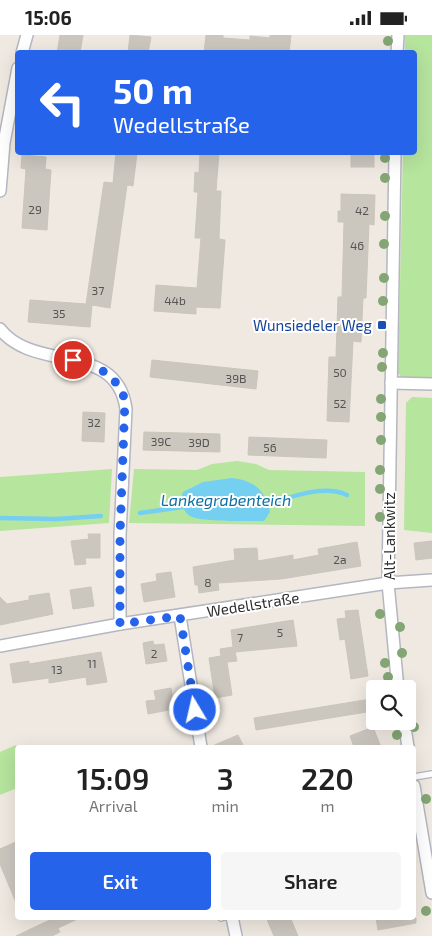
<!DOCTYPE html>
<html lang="en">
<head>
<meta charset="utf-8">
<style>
  :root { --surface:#fff; --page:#f6f6f6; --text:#222; --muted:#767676; --accent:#2563eb }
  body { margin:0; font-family:"Exo 2",sans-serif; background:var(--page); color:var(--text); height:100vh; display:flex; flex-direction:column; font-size:19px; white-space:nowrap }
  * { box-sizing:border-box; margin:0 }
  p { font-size:16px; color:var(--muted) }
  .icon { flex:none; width:28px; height:28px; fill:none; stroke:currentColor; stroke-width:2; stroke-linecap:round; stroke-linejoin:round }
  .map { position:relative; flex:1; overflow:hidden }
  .drawer { position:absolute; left:15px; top:710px; width:401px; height:175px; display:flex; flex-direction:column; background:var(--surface); border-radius:5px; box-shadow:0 5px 20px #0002 }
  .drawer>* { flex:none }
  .top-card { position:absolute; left:15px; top:15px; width:402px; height:105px; border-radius:5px; box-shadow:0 5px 20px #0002; background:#2563eb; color:#fff; overflow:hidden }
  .fabs { position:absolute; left:366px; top:645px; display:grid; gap:10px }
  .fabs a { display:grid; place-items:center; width:50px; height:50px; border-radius:5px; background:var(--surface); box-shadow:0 5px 20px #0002; font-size:25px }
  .pin { position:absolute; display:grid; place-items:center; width:42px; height:42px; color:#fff; margin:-21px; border:2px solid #fff; border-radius:50%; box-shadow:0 1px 5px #0007 }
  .me { position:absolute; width:55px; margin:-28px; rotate:351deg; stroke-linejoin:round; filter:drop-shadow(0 0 4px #0008) }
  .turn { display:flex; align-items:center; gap:18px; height:105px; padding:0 15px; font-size:22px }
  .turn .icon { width:65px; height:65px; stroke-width:2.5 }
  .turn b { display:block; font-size:35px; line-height:42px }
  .eta { display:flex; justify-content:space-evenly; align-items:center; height:85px; text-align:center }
  .eta b { font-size:30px; font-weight:600; line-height:35px }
  .cta { display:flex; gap:10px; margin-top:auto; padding:10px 15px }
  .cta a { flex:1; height:58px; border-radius:5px; background:var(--accent); color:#fff; font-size:20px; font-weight:600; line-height:58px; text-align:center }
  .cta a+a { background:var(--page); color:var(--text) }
  .status { display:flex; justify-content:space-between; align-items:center; height:35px; padding:0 25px; background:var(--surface); direction:ltr }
  .status svg { height:14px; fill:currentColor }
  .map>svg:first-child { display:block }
  .green { fill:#b6e59e }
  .water { fill:#75cff0 }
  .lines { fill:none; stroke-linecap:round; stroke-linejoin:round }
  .stream { stroke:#75cff0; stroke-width:4.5 }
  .building { fill:#cbc7bf; stroke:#cbc5ba }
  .service-casing { stroke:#b4b7c1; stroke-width:8 }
  .minor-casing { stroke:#b4b7c1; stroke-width:14 }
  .service { stroke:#fff; stroke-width:5.5 }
  .minor { stroke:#fff; stroke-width:11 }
  .tree { fill:#84a574 }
  .route { stroke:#2563eb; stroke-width:9; stroke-dasharray:0 16.2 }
  .transit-dot { fill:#1a4fb4; stroke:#fff; stroke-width:2 }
  .labels { text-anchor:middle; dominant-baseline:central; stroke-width:4; stroke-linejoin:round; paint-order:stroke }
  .number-label { font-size:12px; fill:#555452 }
  .transit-label { font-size:15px; fill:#164399; stroke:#fff; text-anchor:end }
  .street-label { font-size:15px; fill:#2e2e2e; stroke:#fff }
  .water-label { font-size:16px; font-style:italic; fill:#0d6fa3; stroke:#fff }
</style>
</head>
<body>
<div class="status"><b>15:06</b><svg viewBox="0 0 49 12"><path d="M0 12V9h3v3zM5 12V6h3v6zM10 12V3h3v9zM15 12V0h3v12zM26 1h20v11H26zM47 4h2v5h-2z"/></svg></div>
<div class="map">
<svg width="432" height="901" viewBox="0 0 432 901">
  <rect width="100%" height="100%" fill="#efe9e1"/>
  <g class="green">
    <path d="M 405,0 L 432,0 L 432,342 L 401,342 L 398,338 L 403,118 L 415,118 L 415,18 L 405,17 Z"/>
    <path d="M 412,362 L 432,363 L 432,498 L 404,495 L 406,368 Z"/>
    <path d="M 237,426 L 256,429 L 269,435 L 365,437 L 365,491 L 129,488 L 134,434 L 197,435 L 212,429 Z"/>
    <path d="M 112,434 L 109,488 L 0,496 L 0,442 Z"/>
    <path d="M 16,710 L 17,753 L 0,760 L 0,717 Z"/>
  </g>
  <path class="water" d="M 232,443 C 255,446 265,455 270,477 L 264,486 C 251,486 199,487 190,481 C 182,476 180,465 183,457 L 203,447 Z"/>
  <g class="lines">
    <g class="stream">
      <path d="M 268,469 C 291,462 324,449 347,460"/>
      <path d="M 140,478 L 183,472"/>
      <path d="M 0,483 L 56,484 L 101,481"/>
    </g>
  </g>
  <g class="building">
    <path d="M 60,0 L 83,0 L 80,18 L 57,18 Z"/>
    <path d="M 130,0 L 151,2 L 148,18 L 128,18 Z"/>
    <path d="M 206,0 L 223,0 L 223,3 L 250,5 L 250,1 L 270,3 L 270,0 L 291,0 L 289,18 L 204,18 Z"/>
    <path d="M 116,118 L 137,118 L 133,151 L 127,150 L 110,273 L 92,270 L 90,292 L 28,287 L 30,265 L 86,269 L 104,147 L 113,148 Z"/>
    <path d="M 200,118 L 219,118 L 216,156 L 221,156 L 219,204 L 225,205 L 220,273 L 196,272 L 196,279 L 154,276 L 156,250 L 197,253 L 201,203 L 195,203 L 198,157 L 194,157 L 195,137 L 199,138 Z"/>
    <rect x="351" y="118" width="23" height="14"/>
    <path d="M 22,120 L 46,122 L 45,134 L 51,135 L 47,195 L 22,193 L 26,134 L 21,133 Z"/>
    <path d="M 341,159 L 375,160 L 374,190 L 369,189 L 366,263 L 363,263 L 361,307 L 353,306 L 349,387 L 327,386 L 329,322 L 336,322 L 338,262 L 342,262 L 344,187 L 338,187 L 338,176 L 341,176 Z"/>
    <path d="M 152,325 L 258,336 L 256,354 L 150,342 Z"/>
    <path d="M 83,377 L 105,378 L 104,407 L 82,406 Z"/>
    <path d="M 144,397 L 220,399 L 220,417 L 143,415 Z"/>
    <path d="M 249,402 L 327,405 L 326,423 L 248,420 Z"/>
    <path d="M 88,499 L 100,499 L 100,523 L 85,523 L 86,529 L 75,530 L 71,506 L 89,504 Z"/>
    <path d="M 432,506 L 432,523 L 416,525 L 414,508 Z"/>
    <path d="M 357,507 L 361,531 L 281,544 L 218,548 L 219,555 L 199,558 L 198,550 L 195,550 L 193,532 L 235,525 L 234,514 L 257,513 L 258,526 L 293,520 L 293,525 L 319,520 L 318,514 Z"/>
    <path d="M 171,537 L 175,562 L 144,567 L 141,549 L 157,546 L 156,539 Z"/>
    <path d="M 91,552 L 94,571 L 73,574 L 70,555 Z"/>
    <path d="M 49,558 L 53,579 L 0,590 L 0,562 L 7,569 L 29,565 L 29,561 Z"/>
    <path d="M 358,575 L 368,641 L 351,644 L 345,604 L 340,605 L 337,584 L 346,583 L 345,576 Z"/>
    <path d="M 293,585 L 297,611 L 235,617 L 237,626 L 227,627 L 232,660 L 215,663 L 209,623 L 221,621 L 220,614 L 233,612 L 231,595 Z"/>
    <path d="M 153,606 L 154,610 L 164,609 L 167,626 L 146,629 L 143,608 Z"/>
    <path d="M 101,617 L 107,647 L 87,650 L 86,642 L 49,648 L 49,643 L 13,648 L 10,629 L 29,626 L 29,629 Z"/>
    <path d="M 171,653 L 174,674 L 148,679 L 146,666 L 156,665 L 154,656 Z"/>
    <path d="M 371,664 L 373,676 L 256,695 L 254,683 Z"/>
    <path d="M 373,692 L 381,712 L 354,712 L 350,701 Z"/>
    <path d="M 238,700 L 244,712 L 210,712 Z"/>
    <path d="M 18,806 L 18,870 L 17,870 L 0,829 L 0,814 Z"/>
    <path d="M 56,882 L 82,882 L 58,893 L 60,897 L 52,901 L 16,901 Z"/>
    <path d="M 266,882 L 290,882 L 298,901 L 274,901 Z"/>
    <path d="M 376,883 L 416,883 L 416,888 L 378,895 Z"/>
  </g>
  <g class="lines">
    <defs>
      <g id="service">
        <path d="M 414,742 L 432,739"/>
        <path d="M 221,883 L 224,882"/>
      </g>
      <g id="minor">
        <path d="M 22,18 L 27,0"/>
        <path d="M 397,18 L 398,0"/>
        <path d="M 395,118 L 388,548 L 398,654"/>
        <path d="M 0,156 L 4,108 L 18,33"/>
        <path d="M 0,294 C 34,338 117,306 126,374 L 120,500 L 120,589"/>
        <path d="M 391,348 L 432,349"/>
        <path d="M 180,581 L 201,712"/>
        <path d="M 0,611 L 120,589 L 388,548 L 432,545"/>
        <path d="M 404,686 L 408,712"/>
        <path d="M 414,751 L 432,858"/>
        <path d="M 232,882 L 236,901"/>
      </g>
    </defs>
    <use href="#service" class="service-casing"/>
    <use href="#minor" class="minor-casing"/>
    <use href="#service" class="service"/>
    <use href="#minor" class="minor"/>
  </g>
  <g class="tree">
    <circle cx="388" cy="6" r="5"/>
    <circle cx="385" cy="123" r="5"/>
    <circle cx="385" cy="143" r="5"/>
    <circle cx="385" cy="181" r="5"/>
    <circle cx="384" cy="209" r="5"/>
    <circle cx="384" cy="243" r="5"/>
    <circle cx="383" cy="266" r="5"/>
    <circle cx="383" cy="318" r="5"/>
    <circle cx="382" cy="332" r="5"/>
    <circle cx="381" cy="364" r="5"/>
    <circle cx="381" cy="382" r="5"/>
    <circle cx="381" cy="405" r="5"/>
    <circle cx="380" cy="435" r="5"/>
    <circle cx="380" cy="454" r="5"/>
    <circle cx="380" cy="482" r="5"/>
    <circle cx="380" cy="579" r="5"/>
    <circle cx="400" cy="592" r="5"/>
    <circle cx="402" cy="618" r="5"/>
    <circle cx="385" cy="628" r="5"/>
    <circle cx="388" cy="642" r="5"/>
    <circle cx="414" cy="692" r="5"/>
    <circle cx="397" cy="700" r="5"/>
    <circle cx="426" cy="764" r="5"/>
    <circle cx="426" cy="876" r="5"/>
  </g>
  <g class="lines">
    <path class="route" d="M 73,325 C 98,331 116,339 125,365 L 120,500 L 120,589 L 180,581 L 195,675"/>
  </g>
  <rect class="transit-dot" x="377" y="285" width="10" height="10" rx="2.5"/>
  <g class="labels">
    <g class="number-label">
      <text x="35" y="174">29</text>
      <text x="362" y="175">42</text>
      <text x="357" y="210">46</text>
      <text x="98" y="255">37</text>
      <text x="175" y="265">44b</text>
      <text x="59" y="278">35</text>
      <text x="340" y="337">50</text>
      <text x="236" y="343">39B</text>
      <text x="340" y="368">52</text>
      <text x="94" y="387">32</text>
      <text x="161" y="406">39C</text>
      <text x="199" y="407">39D</text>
      <text x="270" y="412">56</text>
      <text x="340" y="524">2a</text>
      <text x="208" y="547">8</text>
      <text x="280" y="597">5</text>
      <text x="240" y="602">7</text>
      <text x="154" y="618">2</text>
      <text x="92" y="628">11</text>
      <text x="57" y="634">13</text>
    </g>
    <g class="transit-label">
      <text x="372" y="290">Wunsiedeler Weg</text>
    </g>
    <g class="street-label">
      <text transform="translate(389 501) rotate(-90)">Alt-Lankwitz</text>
      <text transform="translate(253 569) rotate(-9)">Wedellstraße</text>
    </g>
    <g class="water-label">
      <text x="226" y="464">Lankegrabenteich</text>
    </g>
  </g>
</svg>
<div class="fabs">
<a><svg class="icon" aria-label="search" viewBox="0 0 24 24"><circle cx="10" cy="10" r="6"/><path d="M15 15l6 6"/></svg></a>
</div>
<div class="pin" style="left:73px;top:325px;background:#d93025"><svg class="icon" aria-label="arrive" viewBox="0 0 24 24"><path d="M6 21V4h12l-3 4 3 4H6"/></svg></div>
<svg class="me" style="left:195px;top:675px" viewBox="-20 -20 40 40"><circle r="17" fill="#2563eb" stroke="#fff" stroke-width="3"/><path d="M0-11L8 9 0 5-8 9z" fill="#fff"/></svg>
<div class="top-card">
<div class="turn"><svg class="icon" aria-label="left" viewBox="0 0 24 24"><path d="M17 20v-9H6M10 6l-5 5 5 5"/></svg><div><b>50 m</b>Wedellstraße</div></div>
</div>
<section class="drawer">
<div class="eta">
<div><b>15:09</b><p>Arrival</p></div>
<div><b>3</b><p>min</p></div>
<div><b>220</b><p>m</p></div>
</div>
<div class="cta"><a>Exit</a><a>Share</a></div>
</section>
</div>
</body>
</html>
